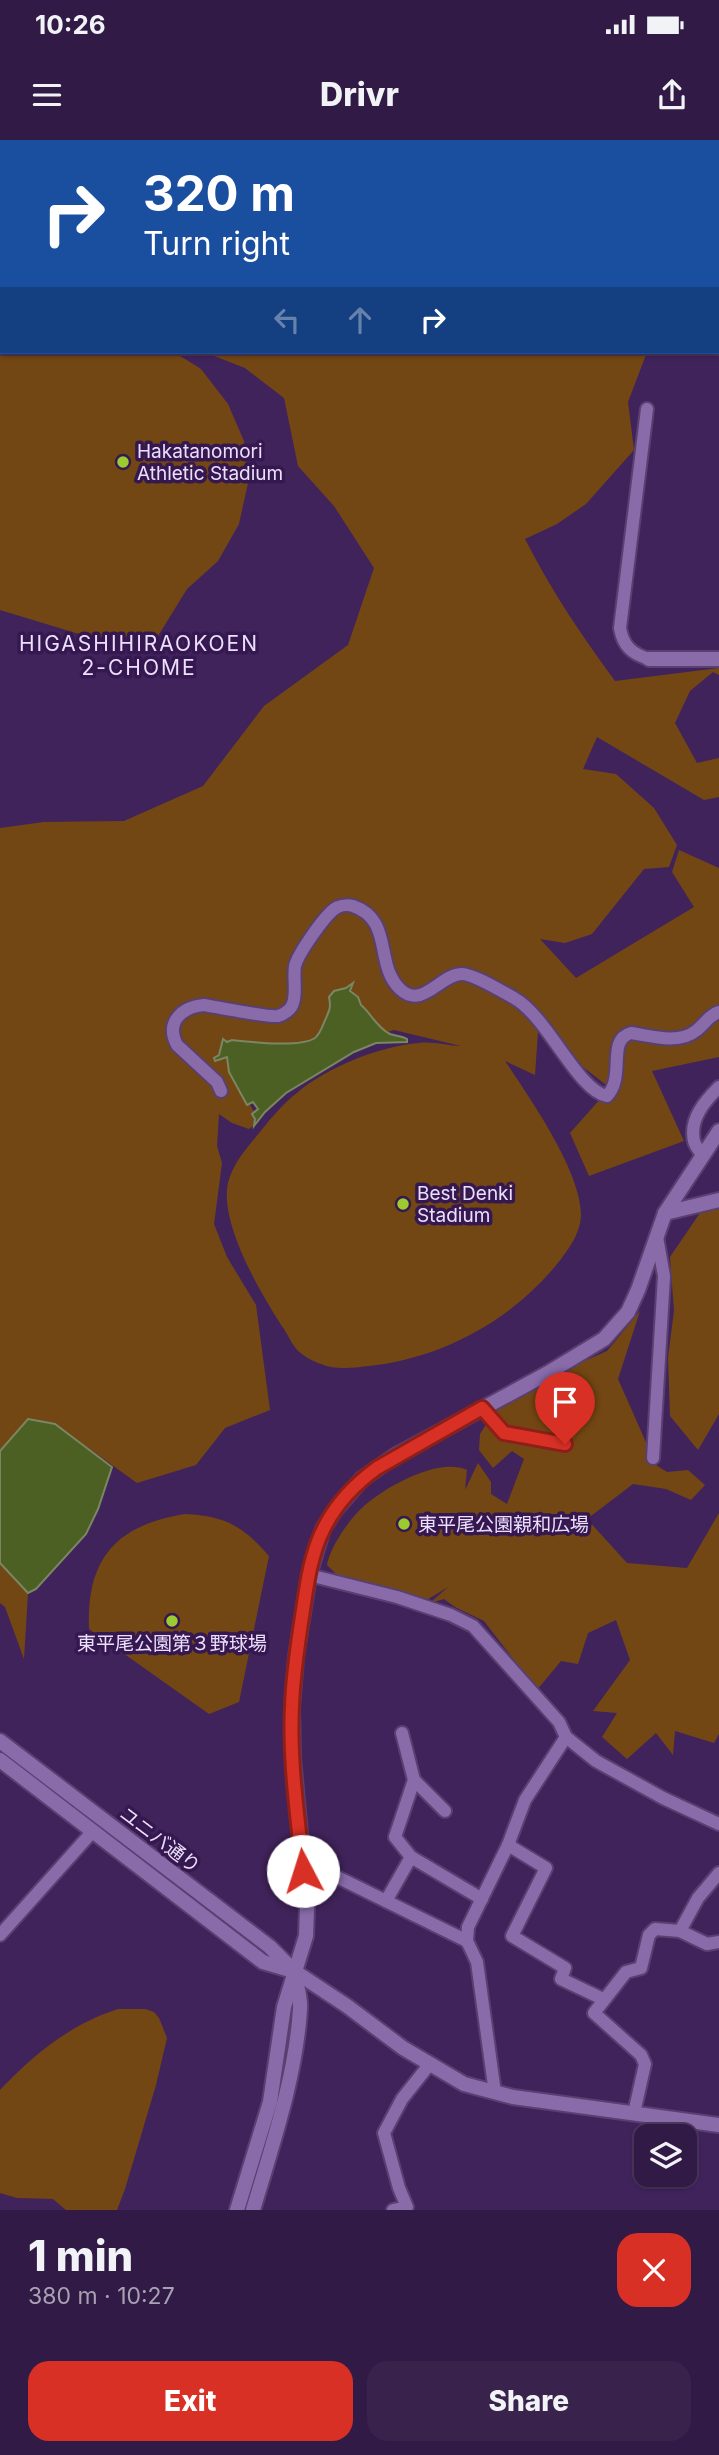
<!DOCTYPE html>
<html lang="en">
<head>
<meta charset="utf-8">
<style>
  :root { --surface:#311a45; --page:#39234c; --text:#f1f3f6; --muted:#a8a1b3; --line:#4c385e; --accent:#d93025 }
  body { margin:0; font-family:Inter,"Noto Sans JP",sans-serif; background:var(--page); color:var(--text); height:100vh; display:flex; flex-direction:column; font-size:26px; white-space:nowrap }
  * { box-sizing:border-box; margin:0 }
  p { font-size:23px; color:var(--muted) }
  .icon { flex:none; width:38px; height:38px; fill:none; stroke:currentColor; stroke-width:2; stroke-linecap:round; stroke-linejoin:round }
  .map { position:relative; height:2070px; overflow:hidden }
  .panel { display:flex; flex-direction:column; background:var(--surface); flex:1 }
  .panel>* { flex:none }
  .banner { position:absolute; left:0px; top:0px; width:719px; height:214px; box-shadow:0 2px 5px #0004,0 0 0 2px var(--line); background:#1a4fa0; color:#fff; overflow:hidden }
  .tools { position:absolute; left:634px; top:1984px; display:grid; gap:14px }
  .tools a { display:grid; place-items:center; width:63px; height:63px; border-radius:14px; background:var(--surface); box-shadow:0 2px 5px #0004,0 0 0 2px var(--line); font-size:35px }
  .pin { position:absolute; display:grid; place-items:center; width:60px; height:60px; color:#fff; margin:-72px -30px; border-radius:50% 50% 50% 0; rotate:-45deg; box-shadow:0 0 7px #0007 }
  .pin .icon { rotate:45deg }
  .me { position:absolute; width:77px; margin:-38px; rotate:355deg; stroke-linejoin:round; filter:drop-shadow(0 0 5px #0008) }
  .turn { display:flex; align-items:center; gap:24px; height:147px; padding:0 28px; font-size:32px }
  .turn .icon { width:91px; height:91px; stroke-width:2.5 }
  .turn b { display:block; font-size:49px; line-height:60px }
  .lanes { display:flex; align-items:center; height:66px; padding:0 28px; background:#0003; justify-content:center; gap:35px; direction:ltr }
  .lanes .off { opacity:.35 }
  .round { display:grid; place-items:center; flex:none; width:74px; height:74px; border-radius:21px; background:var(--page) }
  .overview { display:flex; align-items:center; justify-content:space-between; height:119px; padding:0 28px }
  h1 { font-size:42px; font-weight:800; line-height:52px }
  .cta { display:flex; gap:14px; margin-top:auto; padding:14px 28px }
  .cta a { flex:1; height:80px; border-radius:21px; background:var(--accent); color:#fff; font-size:28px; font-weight:800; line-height:80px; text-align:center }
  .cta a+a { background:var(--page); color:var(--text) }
  .status { display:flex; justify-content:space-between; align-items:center; height:49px; padding:0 35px; background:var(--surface); direction:ltr }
  .status svg { height:19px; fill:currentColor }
  header { display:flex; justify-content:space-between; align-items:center; height:91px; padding:0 28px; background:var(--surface); font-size:32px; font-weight:800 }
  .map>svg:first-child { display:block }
  .green { fill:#734713 }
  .water { fill:#4b6022; stroke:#7b8663; stroke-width:2 }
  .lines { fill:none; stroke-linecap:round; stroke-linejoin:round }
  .minor-casing { stroke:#5a3f71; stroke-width:16 }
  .tertiary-casing { stroke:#5a3f71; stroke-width:18 }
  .minor { stroke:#896baa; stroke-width:12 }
  .tertiary { stroke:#896baa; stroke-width:14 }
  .route-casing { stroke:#8d1f18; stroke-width:18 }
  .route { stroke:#d93025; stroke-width:12 }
  .poi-dot { fill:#9cca31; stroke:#361851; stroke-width:2.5 }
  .labels { text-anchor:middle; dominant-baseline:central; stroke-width:7; stroke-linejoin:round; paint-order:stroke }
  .poi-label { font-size:19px; fill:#ebdffb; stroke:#361851; text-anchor:start }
  .street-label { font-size:19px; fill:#ebdffb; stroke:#361851 }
  .neighbourhood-label { font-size:21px; letter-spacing:2px; fill:#ebdffb; stroke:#361851 }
</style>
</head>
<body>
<div class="status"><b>10:26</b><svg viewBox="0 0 49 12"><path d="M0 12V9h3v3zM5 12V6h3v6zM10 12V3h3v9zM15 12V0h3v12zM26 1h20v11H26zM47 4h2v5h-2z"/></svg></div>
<header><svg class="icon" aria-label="menu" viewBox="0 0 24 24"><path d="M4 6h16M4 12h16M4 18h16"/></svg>Drivr<svg class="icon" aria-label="share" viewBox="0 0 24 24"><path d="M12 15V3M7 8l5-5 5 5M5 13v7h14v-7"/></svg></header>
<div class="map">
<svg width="719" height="2070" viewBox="0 0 719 2070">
  <rect width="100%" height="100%" fill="#41235c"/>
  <g class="green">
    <path d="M 175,0 L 566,0 L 174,2 Z"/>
    <path d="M 0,158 L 2,212 L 174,212 L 201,229 L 228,264 L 244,301 L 248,343 L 239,384 L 218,421 L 187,449 L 158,496 L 89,497 L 0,470 Z"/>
    <path d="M 204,212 L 647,212 L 628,262 L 634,310 L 586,364 L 557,384 L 525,399 C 551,450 581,495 615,541 L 719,528 L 719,535 L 713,532 L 690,551 L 675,583 L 697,623 L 719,618 L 719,657 L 704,660 L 597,597 L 583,629 L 616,634 L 654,668 L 677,705 L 669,727 L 644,729 L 592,794 L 565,803 L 540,799 L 576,838 L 694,767 L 672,732 L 679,710 L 719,728 L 719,917 L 652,931 L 684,1001 L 589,1036 L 570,993 L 610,948 L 538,892 L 535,935 L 505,921 C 529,957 582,1032 581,1076 C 580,1092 571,1106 561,1119 C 516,1178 442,1219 368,1226 C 352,1228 336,1230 321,1224 C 315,1222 307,1218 302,1214 C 294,1209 289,1197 284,1189 C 262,1156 219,1083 228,1043 C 232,1026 244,1011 255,998 C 268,982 281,965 298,952 C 328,927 380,906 419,903 C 433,901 448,906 461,906 L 394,890 L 381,894 L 324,895 L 234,936 L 259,981 L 249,989 L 232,983 L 219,974 L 217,1006 L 222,1023 L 214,1084 L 227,1117 L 256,1165 L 270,1270 L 225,1288 L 196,1325 L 137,1343 L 55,1284 L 0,1311 L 0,688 L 44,682 L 124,681 L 203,646 L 264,566 L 348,505 L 374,428 L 334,366 L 298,326 L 284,258 L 245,228 Z"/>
    <path d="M 719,1067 L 719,1274 L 698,1310 L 670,1276 L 668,1217 L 674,1171 L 670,1117 L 702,1070 Z"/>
    <path d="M 640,1171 L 618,1239 L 656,1325 L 667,1332 L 688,1330 L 705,1345 L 691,1360 L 666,1349 L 633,1344 L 587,1379 L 627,1423 L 687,1428 L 719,1373 L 719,1594 L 714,1603 L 675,1591 L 673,1615 L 656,1593 L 627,1619 L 602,1597 L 617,1573 L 593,1571 L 630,1520 L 616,1480 L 588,1493 L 578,1524 L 561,1521 L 537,1550 L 484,1481 L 455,1467 L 444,1459 L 430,1463 L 448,1447 L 425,1461 L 340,1438 L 327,1425 C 330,1407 350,1378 364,1366 C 386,1347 438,1317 467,1330 L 465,1350 L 478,1323 L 491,1342 L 491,1354 L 507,1364 L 524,1319 L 512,1311 L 493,1328 L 479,1310 L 480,1294 L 497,1267 L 508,1260 L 522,1256 L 548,1237 L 607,1211 Z"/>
    <path d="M 185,1374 C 225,1376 243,1386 269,1416 L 239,1562 L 209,1574 L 89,1489 C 86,1419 116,1385 185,1374 Z"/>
    <path d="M 0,1423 L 28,1453 L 24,1519 L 5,1467 L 0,1463 Z"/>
    <path d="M 118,1869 L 145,1869 L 154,1872 L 159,1878 L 167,1898 L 156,1945 L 125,2049 L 117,2070 L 66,2070 L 53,2059 L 17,2058 L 0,2053 L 0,1950 C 34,1914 71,1884 118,1869 Z"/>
  </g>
  <g class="water">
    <path d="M 353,843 L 350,851 L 358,857 L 361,865 C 370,872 377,888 390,894 C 396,896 402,896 407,899 L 407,902 L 376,903 L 354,912 L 286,953 L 265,972 L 254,986 L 255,979 L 252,974 L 258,969 L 253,962 L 247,965 L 229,932 L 227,917 L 215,921 L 214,918 L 219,915 L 223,899 L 227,902 L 232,900 C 251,902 300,908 315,898 C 321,893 323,884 326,878 C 330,869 331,867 329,857 L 334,851 L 346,848 Z"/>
    <path d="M 28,1279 L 55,1284 L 112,1327 L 98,1369 L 86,1394 L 36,1449 L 28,1453 L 0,1423 L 0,1311 Z"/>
  </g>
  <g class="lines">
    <defs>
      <g id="minor">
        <path d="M 619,2 L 621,0"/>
        <path d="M 647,269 L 620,488 C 623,506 632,514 649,519"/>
        <path d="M 221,951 L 217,942 L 177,905 C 165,882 182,867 204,865 C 216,867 270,878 278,876 C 283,875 292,869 293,863 C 297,852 293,838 295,826 C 298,814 327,771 338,767 C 342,765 349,765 353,766 C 394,780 374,824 400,849 C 422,870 440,835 461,834 C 472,833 503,852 514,858 C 548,877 577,950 607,956 C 626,936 606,900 631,893 C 651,896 679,905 697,890 C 706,883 708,876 719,872"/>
        <path d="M 703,1016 C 700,1012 695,1006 694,1001 C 689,979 705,961 719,947"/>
        <path d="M 482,1268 L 504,1293 L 565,1305"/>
        <path d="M 653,1318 L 664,1136 L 657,1097"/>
        <path d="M 309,1435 L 397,1457 L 451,1475 L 473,1486 L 559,1582 L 566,1597 L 596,1621 L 663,1658 L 719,1684"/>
        <path d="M 402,1593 L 414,1640 L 395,1697 L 411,1717"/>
        <path d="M 414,1640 L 445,1671"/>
        <path d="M 508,1705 L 546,1728 L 512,1796 L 565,1828 L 561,1839 L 603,1859"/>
        <path d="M 303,1731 L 329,1733 L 467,1801"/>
        <path d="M 386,1761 L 411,1717 L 482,1759"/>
        <path d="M 680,1791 L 707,1804 L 719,1802"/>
        <path d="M 0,1795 L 93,1691"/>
        <path d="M 495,1953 L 477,1822 L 467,1801 L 468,1787 L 508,1705 L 525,1660 L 566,1597"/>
        <path d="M 634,1973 L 645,1924 L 641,1915 L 594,1873 L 626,1832 L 641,1828 L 649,1795 L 655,1789 L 680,1791 L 698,1758 L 719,1733"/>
        <path d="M 393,2070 L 407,2067 L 399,2048 L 384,1993 L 402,1959 L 429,1925"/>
      </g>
      <g id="tertiary">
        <path d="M 649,519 L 719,519"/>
        <path d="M 665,1073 L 719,1060"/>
        <path d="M 0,1601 L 270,1807 L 294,1831 L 347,1866 L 403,1908 L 464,1944 L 513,1957 L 719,1985"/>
        <path d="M 0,1620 L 263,1822 L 290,1830"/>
        <path d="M 237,2070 L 270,1962 L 284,1867 L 306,1796 L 307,1768 L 293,1618 L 292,1568 L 296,1517 L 309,1435 L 323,1389 L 335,1370 L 362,1339 L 395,1316 L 548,1233 L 604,1199 L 628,1172 L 638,1150 L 665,1073 L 719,991"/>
        <path d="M 253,2070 C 272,2006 296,1936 300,1869 C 301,1858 297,1847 295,1836"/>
      </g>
    </defs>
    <use href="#minor" class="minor-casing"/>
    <use href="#tertiary" class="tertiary-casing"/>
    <use href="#minor" class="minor"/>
    <use href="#tertiary" class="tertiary"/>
  </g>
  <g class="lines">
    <defs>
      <path id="route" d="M 303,1731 C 298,1677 289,1621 292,1566 C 293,1534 298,1502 303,1470 C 307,1443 311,1413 324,1388 C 336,1364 355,1344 377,1328 L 482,1268 L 504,1293 L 565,1304"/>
    </defs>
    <use href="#route" class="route-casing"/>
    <use href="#route" class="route"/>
  </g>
  <g class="poi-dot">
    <circle cx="123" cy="322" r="7"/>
    <circle cx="403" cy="1064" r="7"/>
    <circle cx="404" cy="1384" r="7"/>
    <circle cx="172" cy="1481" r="7"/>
  </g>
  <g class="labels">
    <g class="poi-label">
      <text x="137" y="311">Hakatanomori<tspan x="137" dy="22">Athletic Stadium</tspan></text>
      <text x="417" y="1053">Best Denki<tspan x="417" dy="22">Stadium</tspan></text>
      <text x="418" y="1384">東平尾公園親和広場</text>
      <text x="172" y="1503" text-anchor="middle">東平尾公園第３野球場</text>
    </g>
    <g class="street-label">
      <text transform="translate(160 1700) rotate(37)">ユニバ通り</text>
    </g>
    <g class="neighbourhood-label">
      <text x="139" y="503">HIGASHIHIRAOKOEN<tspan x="139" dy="24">2-CHOME</tspan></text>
    </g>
  </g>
</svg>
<div class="tools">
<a><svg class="icon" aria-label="layers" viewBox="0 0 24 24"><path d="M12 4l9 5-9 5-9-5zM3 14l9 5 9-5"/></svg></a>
</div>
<div class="pin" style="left:565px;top:1304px;background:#d93025"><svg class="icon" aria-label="arrive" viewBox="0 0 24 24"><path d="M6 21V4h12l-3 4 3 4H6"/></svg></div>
<svg class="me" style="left:303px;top:1731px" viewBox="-20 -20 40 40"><circle r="19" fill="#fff"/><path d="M0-13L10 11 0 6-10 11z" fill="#d93025"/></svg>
<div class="banner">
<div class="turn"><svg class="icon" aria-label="right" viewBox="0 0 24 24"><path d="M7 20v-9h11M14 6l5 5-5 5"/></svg><div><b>320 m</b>Turn right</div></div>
<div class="lanes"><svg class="icon off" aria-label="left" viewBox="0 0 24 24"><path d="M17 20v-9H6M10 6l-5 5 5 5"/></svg><svg class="icon off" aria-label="ahead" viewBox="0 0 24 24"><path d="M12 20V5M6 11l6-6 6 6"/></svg><svg class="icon" aria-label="right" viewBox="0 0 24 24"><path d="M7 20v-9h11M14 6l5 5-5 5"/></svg></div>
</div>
</div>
<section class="panel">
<div class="overview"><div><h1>1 min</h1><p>380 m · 10:27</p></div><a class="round" style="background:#d93025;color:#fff"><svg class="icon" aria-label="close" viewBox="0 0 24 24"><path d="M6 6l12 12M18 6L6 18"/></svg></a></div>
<div class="cta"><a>Exit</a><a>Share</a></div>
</section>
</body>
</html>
